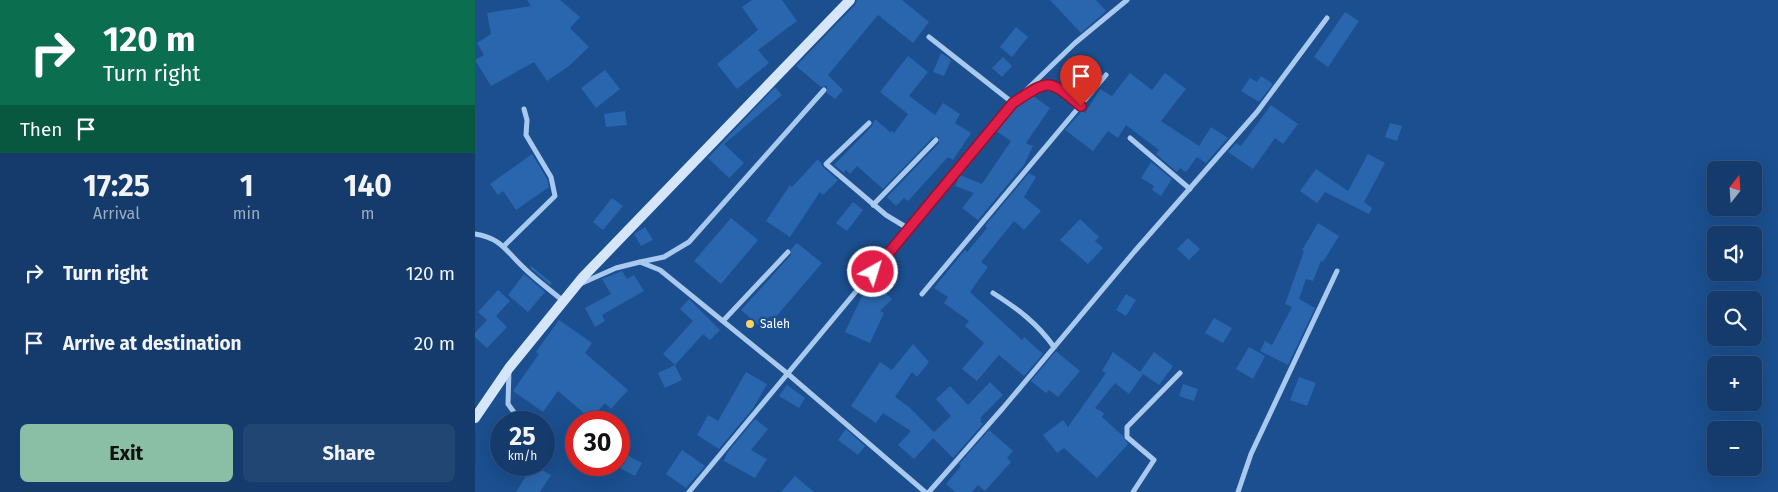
<!DOCTYPE html>
<html lang="en">
<head>
<meta charset="utf-8">
<style>
  :root { --surface:#143b6b; --page:#214673; --text:#f1f3f6; --muted:#9dadc1; --line:#33557e; --accent:#8abfa5 }
  body { margin:0; font-family:"Fira Sans",sans-serif; background:var(--page); color:var(--text); height:100vh; display:flex; flex-direction:column; font-size:19px; white-space:nowrap }
  * { box-sizing:border-box; margin:0 }
  p { font-size:16px; color:var(--muted) }
  .icon { flex:none; width:28px; height:28px; fill:none; stroke:currentColor; stroke-width:2; stroke-linecap:round; stroke-linejoin:round }
  .map { position:relative; flex:1; overflow:hidden }
  .sheet { display:flex; flex-direction:column; background:var(--surface); width:475px }
  .sheet>* { flex:none }
  .banner { background:#0b6e4f; color:#fff; overflow:hidden }
  .needle { width:32px; rotate:17deg }
  .buttons { position:absolute; left:1232px; top:161px; display:grid; gap:10px }
  .buttons a { display:grid; place-items:center; width:55px; height:55px; border-radius:8px; background:var(--surface); box-shadow:0 5px 20px #0002,0 0 0 1px var(--line); font-size:25px }
  .speed { position:absolute; left:15px; top:411px; display:flex; gap:10px; font-size:25px; font-weight:700; text-align:center }
  .speed>* { display:grid; place-content:center; width:65px; height:65px; border-radius:50%; background:var(--surface); box-shadow:0 5px 20px #0002,0 0 0 1px var(--line); line-height:1 }
  .speed small { font-size:12px; font-weight:400 }
  .speed .limit { border:8px solid #d22; background:#fff; color:#111 }
  .pin { position:absolute; display:grid; place-items:center; width:42px; height:42px; color:#fff; margin:-51px -21px; border-radius:50% 50% 50% 0; rotate:-45deg; box-shadow:0 0 5px #0007 }
  .pin .icon { rotate:45deg }
  .me { position:absolute; width:55px; margin:-28px; rotate:39deg; stroke-linejoin:round; filter:drop-shadow(0 0 4px #0008) }
  .turn { display:flex; align-items:center; gap:18px; height:105px; padding:0 20px; font-size:22px }
  .turn .icon { width:65px; height:65px; stroke-width:2.5 }
  .turn b { display:block; font-size:35px; line-height:42px }
  .then { display:flex; align-items:center; height:48px; padding:0 20px; background:#0003; gap:10px; font-size:19px }
  .eta { display:flex; justify-content:space-evenly; align-items:center; height:85px; text-align:center }
  .eta b { font-size:30px; font-weight:700; line-height:35px }
  .button { display:flex; gap:10px; margin-top:auto; padding:10px 20px }
  .button a { flex:1; height:58px; border-radius:8px; background:var(--accent); color:#111; font-size:20px; font-weight:700; line-height:58px; text-align:center }
  .button a+a { background:var(--page); color:var(--text) }
  ul { padding:0; list-style:none }
  li { display:flex; align-items:center; gap:15px; height:70px; padding:0 20px }
  li div { flex:1 }
  li b { display:block; font-size:19px }
  li em { font-style:normal }
  main { display:flex; flex:1; min-height:0 }
  .map>svg:first-child { display:block }
  .building { fill:#2a66ad }
  .lines { fill:none; stroke-linecap:round; stroke-linejoin:round }
  .street { stroke:#a9c9ee; stroke-width:5 }
  .secondary { stroke:#d6e6fa; stroke-width:10 }
  .route-casing { stroke:#92132f; stroke-width:12 }
  .route { stroke:#e11d48; stroke-width:9 }
  .poi-dot { fill:#ffd166; stroke:#1b4f8f; stroke-width:2 }
  .labels { text-anchor:middle; dominant-baseline:central; stroke-width:5; stroke-linejoin:round; paint-order:stroke }
  .poi-label { font-size:12px; fill:#fff; stroke:#1b4f8f; text-anchor:start }
</style>
</head>
<body>
<main>
<section class="sheet">
<div class="banner">
<div class="turn"><svg class="icon" aria-label="right" viewBox="0 0 24 24"><path d="M7 20v-9h11M14 6l5 5-5 5"/></svg><div><b>120 m</b>Turn right</div></div>
<div class="then">Then<svg class="icon" aria-label="arrive" viewBox="0 0 24 24"><path d="M6 21V4h12l-3 4 3 4H6"/></svg></div>
</div>
<div class="eta">
<div><b>17:25</b><p>Arrival</p></div>
<div><b>1</b><p>min</p></div>
<div><b>140</b><p>m</p></div>
</div>
<ul>
<li><svg class="icon" aria-label="right" viewBox="0 0 24 24"><path d="M7 20v-9h11M14 6l5 5-5 5"/></svg><div><b>Turn right</b></div><em>120 m</em></li>
<li><svg class="icon" aria-label="arrive" viewBox="0 0 24 24"><path d="M6 21V4h12l-3 4 3 4H6"/></svg><div><b>Arrive at destination</b></div><em>20 m</em></li>
</ul>
<div class="button"><a>Exit</a><a>Share</a></div>
</section>
<div class="map">
<svg width="1303" height="492" viewBox="0 0 1303 492">
  <rect width="100%" height="100%" fill="#1b4f8f"/>
  <g class="building">
    <path d="M 52,0 L 85,0 L 105,17 L 95,28 L 114,47 L 94,66 L 72,81 L 59,62 L 16,86 L 0,60 L 9,55 L 2,43 L 16,34 L 12,13 L 56,6 Z"/>
    <path d="M 277,0 L 307,0 L 322,21 L 283,50 L 294,63 L 262,89 L 242,64 L 283,30 L 267,7 Z"/>
    <path d="M 382,0 L 427,0 L 454,22 L 438,43 L 403,15 L 353,75 L 368,90 L 360,99 L 352,93 L 352,86 L 346,87 L 321,66 L 380,5 Z"/>
    <path d="M 575,0 L 621,0 L 631,11 L 606,33 Z"/>
    <path d="M 870,12 L 884,21 L 853,67 L 839,57 Z"/>
    <path d="M 541,27 L 553,37 L 537,57 L 525,47 Z"/>
    <path d="M 466,53 L 476,60 L 469,76 L 458,72 Z"/>
    <path d="M 433,56 L 453,72 L 434,96 L 460,115 L 468,103 L 485,114 L 480,123 L 496,133 L 478,160 L 473,157 L 433,201 L 429,198 L 421,206 L 412,197 L 464,143 L 464,137 L 458,137 L 408,189 L 382,166 L 375,174 L 371,170 L 369,173 L 359,165 L 397,126 L 400,119 L 415,132 L 417,131 L 419,133 L 433,114 L 405,92 Z"/>
    <path d="M 528,57 L 537,66 L 527,77 L 517,68 Z"/>
    <path d="M 130,70 L 145,89 L 121,108 L 106,88 Z"/>
    <path d="M 655,73 L 677,90 L 690,73 L 711,89 L 686,121 L 724,146 L 736,127 L 753,138 L 731,163 L 722,157 L 711,172 L 705,168 L 702,172 L 681,154 L 684,150 L 651,125 L 643,138 L 633,131 L 618,151 L 590,130 L 607,111 L 610,113 L 625,89 L 637,96 Z"/>
    <path d="M 786,76 L 798,84 L 784,102 L 766,91 L 775,78 L 782,82 Z"/>
    <path d="M 300,87 L 307,95 L 249,144 L 269,163 L 254,178 L 233,158 Z"/>
    <path d="M 558,96 L 575,108 L 551,143 L 558,146 L 549,165 L 503,220 L 487,208 L 499,193 L 480,186 L 485,175 L 507,184 L 536,141 L 521,131 L 546,101 Z"/>
    <path d="M 796,105 L 823,124 L 808,144 L 800,138 L 778,169 L 753,152 L 761,143 L 766,146 Z"/>
    <path d="M 150,111 L 152,125 L 131,127 L 129,114 Z"/>
    <path d="M 915,123 L 927,126 L 922,141 L 910,137 Z"/>
    <path d="M 57,154 L 72,179 L 74,187 L 41,210 L 28,191 L 23,195 L 15,184 Z"/>
    <path d="M 893,154 L 910,163 L 889,202 L 897,208 L 894,214 L 850,192 L 842,203 L 825,191 L 841,169 L 873,191 Z"/>
    <path d="M 343,159 L 348,167 L 363,180 L 348,195 L 345,192 L 315,237 L 291,221 L 315,185 L 317,187 Z"/>
    <path d="M 676,162 L 697,179 L 686,196 L 677,190 L 679,186 L 666,178 Z"/>
    <path d="M 554,173 L 561,177 L 549,197 L 566,211 L 549,230 L 539,221 L 506,262 L 513,267 L 495,292 L 547,340 L 549,337 L 568,354 L 549,376 L 524,355 L 502,381 L 487,369 L 509,343 L 490,326 L 494,321 L 469,303 L 473,297 L 459,288 L 490,250 L 492,252 L 512,228 L 510,226 Z"/>
    <path d="M 137,198 L 148,206 L 128,230 L 118,222 Z"/>
    <path d="M 378,202 L 388,210 L 372,231 L 361,223 Z"/>
    <path d="M 256,218 L 283,240 L 246,284 L 219,261 Z"/>
    <path d="M 605,219 L 624,237 L 620,241 L 628,248 L 613,264 L 585,240 Z"/>
    <path d="M 843,223 L 864,236 L 848,262 L 846,261 L 838,281 L 831,279 L 824,299 L 840,308 L 813,365 L 785,351 L 790,341 L 797,345 L 817,307 L 810,304 L 829,251 L 827,250 Z"/>
    <path d="M 170,227 L 178,240 L 166,246 L 159,234 Z"/>
    <path d="M 713,238 L 725,249 L 714,260 L 702,249 Z"/>
    <path d="M 322,243 L 347,263 L 299,319 L 295,316 L 286,327 L 266,310 L 316,255 L 316,249 Z"/>
    <path d="M 56,266 L 77,283 L 75,285 L 55,268 Z"/>
    <path d="M 147,271 L 152,279 L 159,275 L 169,291 L 127,315 L 130,321 L 120,327 L 110,308 L 136,294 L 127,279 Z"/>
    <path d="M 49,274 L 70,292 L 53,312 L 33,295 Z"/>
    <path d="M 399,282 L 417,299 L 405,311 L 409,313 L 395,343 L 370,332 L 388,294 Z"/>
    <path d="M 23,290 L 35,301 L 21,316 L 32,327 L 12,348 L 0,337 L 0,333 L 12,320 L 3,312 Z"/>
    <path d="M 651,294 L 661,300 L 651,316 L 641,310 Z"/>
    <path d="M 214,299 L 245,330 L 235,340 L 228,334 L 200,365 L 188,354 L 218,321 L 205,309 Z"/>
    <path d="M 739,318 L 757,328 L 748,343 L 730,333 Z"/>
    <path d="M 84,320 L 117,343 L 110,353 L 153,390 L 136,409 L 130,403 L 116,419 L 83,391 L 68,412 L 38,391 L 64,354 L 61,352 Z"/>
    <path d="M 438,344 L 454,362 L 442,377 L 437,372 L 420,397 L 434,407 L 459,432 L 476,416 L 461,399 L 475,386 L 493,405 L 515,382 L 528,395 L 505,418 L 507,419 L 505,421 L 508,424 L 478,458 L 458,438 L 439,459 L 423,445 L 436,431 L 408,413 L 401,423 L 376,406 L 405,362 L 417,370 Z"/>
    <path d="M 774,347 L 790,356 L 778,379 L 761,369 Z"/>
    <path d="M 581,351 L 605,371 L 583,397 L 574,390 L 571,393 L 556,381 Z"/>
    <path d="M 638,352 L 668,374 L 654,394 L 640,383 L 620,408 L 629,413 L 627,417 L 648,436 L 653,444 L 622,478 L 589,448 L 582,453 L 568,435 L 588,420 L 593,427 L 631,373 L 627,371 Z"/>
    <path d="M 679,352 L 698,366 L 684,385 L 665,372 Z"/>
    <path d="M 200,365 L 207,380 L 190,388 L 183,373 Z"/>
    <path d="M 271,372 L 292,384 L 279,407 L 244,449 L 222,435 L 233,415 L 243,421 Z"/>
    <path d="M 824,377 L 841,383 L 832,406 L 815,400 Z"/>
    <path d="M 708,384 L 723,389 L 719,401 L 704,396 Z"/>
    <path d="M 312,385 L 330,398 L 324,408 L 304,396 Z"/>
    <path d="M 280,419 L 293,429 L 276,450 L 292,459 L 280,478 L 249,461 L 252,453 Z"/>
    <path d="M 371,429 L 390,446 L 383,455 L 363,440 Z"/>
    <path d="M 514,430 L 538,451 L 532,458 L 536,462 L 510,491 L 503,485 L 497,492 L 480,492 L 471,484 L 486,466 L 484,464 Z"/>
    <path d="M 207,450 L 230,466 L 211,488 L 191,474 Z"/>
    <path d="M 152,455 L 167,463 L 160,476 L 145,468 Z"/>
    <path d="M 58,465 L 76,475 L 65,492 L 41,492 Z"/>
    <path d="M 320,476 L 339,492 L 306,492 Z"/>
  </g>
  <g class="lines">
    <g class="street">
      <path d="M 454,37 L 538,103 L 541,101"/>
      <path d="M 548,97 L 564,86 L 581,85 L 606,106"/>
      <path d="M 394,123 L 351,164 L 411,215 L 434,229"/>
      <path d="M 655,138 L 715,189"/>
      <path d="M 398,205 L 461,140"/>
      <path d="M 0,234 C 26,238 31,251 48,267 C 60,279 74,289 87,300"/>
      <path d="M 29,246 L 80,196 L 76,177 L 51,135 L 52,120 L 49,109"/>
      <path d="M 165,262 L 189,257 L 214,242 L 349,90"/>
      <path d="M 105,284 L 141,268 L 165,262 L 185,270 L 313,374 L 450,492"/>
      <path d="M 518,293 C 543,309 562,323 579,347"/>
      <path d="M 447,294 L 631,75"/>
      <path d="M 248,321 L 313,252"/>
      <path d="M 34,370 L 33,404 L 46,422"/>
      <path d="M 214,492 L 538,103 L 600,43 L 652,0"/>
      <path d="M 454,492 L 528,408 L 659,252 L 782,112 L 852,18"/>
      <path d="M 658,492 L 679,460 L 652,437 L 652,427 L 705,373"/>
      <path d="M 763,492 L 776,454 L 862,271"/>
    </g>
    <path class="secondary" d="M 0,418 L 34,368 L 108,277 L 375,0"/>
  </g>
  <g class="lines">
    <defs>
      <path id="route" d="M 398,272 L 538,103 C 575,79 572,78 606,106"/>
    </defs>
    <use href="#route" class="route-casing"/>
    <use href="#route" class="route"/>
  </g>
  <circle class="poi-dot" cx="275" cy="324" r="5"/>
  <g class="labels">
    <g class="poi-label">
      <text x="285" y="324">Saleh</text>
    </g>
  </g>
</svg>
<div class="buttons">
<a><svg class="needle" viewBox="-14 -14 28 28"><path d="M0-13l5 13h-10z" fill="#e53935"/><path d="M0 13l5-13h-10z" fill="#9dadc1"/></svg></a>
<a><svg class="icon" aria-label="sound" viewBox="0 0 24 24"><path d="M4 9h4l5-4v14l-5-4H4zM17 9q2 3 0 6"/></svg></a>
<a><svg class="icon" aria-label="search" viewBox="0 0 24 24"><circle cx="10" cy="10" r="6"/><path d="M15 15l6 6"/></svg></a>
<a>+</a>
<a>−</a>
</div>
<div class="speed"><div>25<small>km/h</small></div><div class="limit">30</div></div>
<div class="pin" style="left:606px;top:106px;background:#d93025"><svg class="icon" aria-label="arrive" viewBox="0 0 24 24"><path d="M6 21V4h12l-3 4 3 4H6"/></svg></div>
<svg class="me" style="left:398px;top:272px" viewBox="-20 -20 40 40"><circle r="17" fill="#e11d48" stroke="#fff" stroke-width="3"/><path d="M0-11L8 9 0 5-8 9z" fill="#fff"/></svg>
</div>
</main>
</body>
</html>
